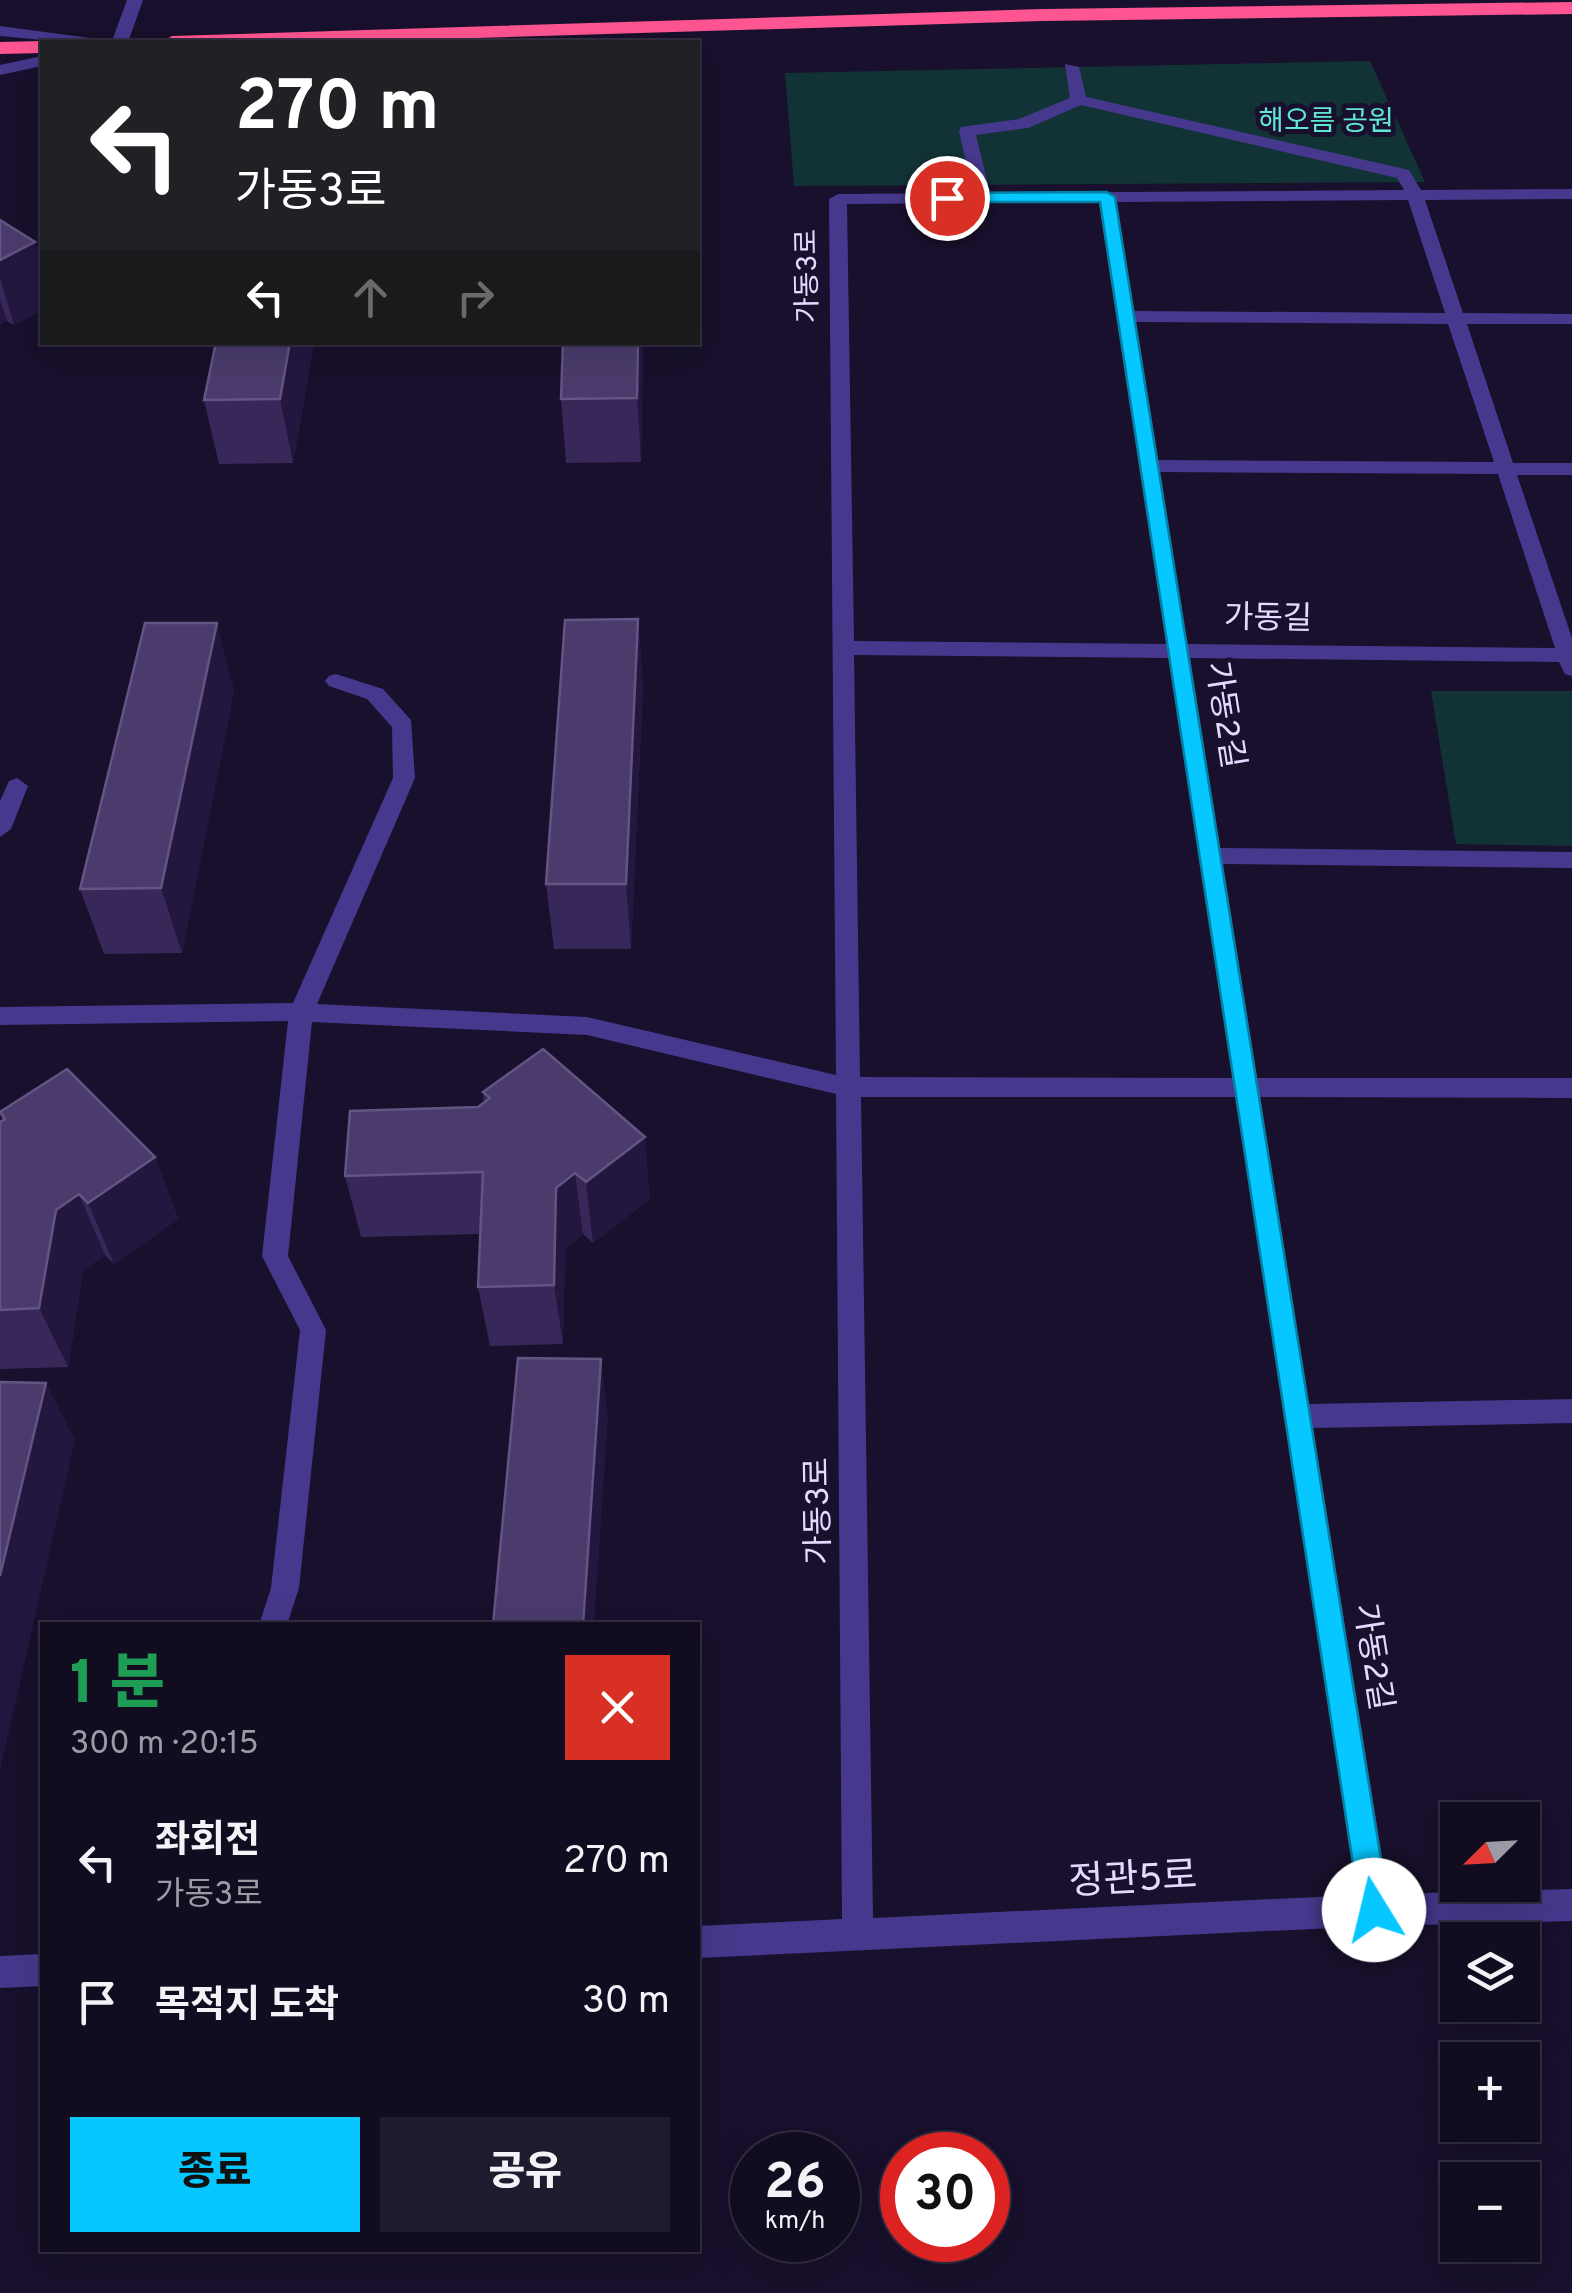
<!DOCTYPE html>
<html lang="ko">
<head>
<meta charset="utf-8">
<style>
  :root { --surface:#120c21; --page:#1f1a2e; --text:#f1f3f6; --muted:#9c9ba5; --line:#312c3f; --accent:#06c7ff }
  body { margin:0; font-family:Overpass,"Noto Sans KR",sans-serif; background:var(--page); color:var(--text); height:100vh; display:flex; flex-direction:column; font-size:38px; white-space:nowrap }
  * { box-sizing:border-box; margin:0 }
  p { font-size:32px; color:var(--muted) }
  .icon { flex:none; width:55px; height:55px; fill:none; stroke:currentColor; stroke-width:2; stroke-linecap:round; stroke-linejoin:round }
  .map { position:relative; flex:1; overflow:hidden }
  .side { position:absolute; left:40px; top:1622px; width:660px; height:630px; display:flex; flex-direction:column; background:var(--surface); border-radius:0px; box-shadow:0 10px 40px #0002,0 0 0 2px var(--line) }
  .side>* { flex:none }
  .top-card { position:absolute; left:40px; top:40px; width:660px; height:305px; border-radius:0px; box-shadow:0 10px 40px #0002,0 0 0 2px var(--line); background:#202124; color:#fff; overflow:hidden }
  .needle { width:65px; rotate:246deg }
  .tools { position:absolute; left:1440px; top:1802px; display:grid; gap:20px }
  .tools a { display:grid; place-items:center; width:100px; height:100px; border-radius:0px; background:var(--surface); box-shadow:0 10px 40px #0002,0 0 0 2px var(--line); font-size:50px }
  .speed { position:absolute; left:730px; top:2132px; display:flex; gap:20px; font-size:50px; font-weight:700; text-align:center }
  .speed>* { display:grid; place-content:center; width:130px; height:130px; border-radius:50%; background:var(--surface); box-shadow:0 10px 40px #0002,0 0 0 2px var(--line); line-height:1 }
  .speed small { font-size:25px; font-weight:400 }
  .speed .limit { border:15px solid #d22; background:#fff; color:#111 }
  .pin { position:absolute; display:grid; place-items:center; width:85px; height:85px; color:#fff; margin:-42px; border:5px solid #fff; border-radius:50%; box-shadow:0 2px 10px #0007 }
  .me { position:absolute; width:110px; margin:-55px; rotate:351deg; stroke-linejoin:round; filter:drop-shadow(0 0 8px #0008) }
  .turn { display:flex; align-items:center; gap:35px; height:210px; padding:0 30px; font-size:45px }
  .turn .icon { width:130px; height:130px; stroke-width:2.5 }
  .turn b { display:block; font-size:70px; line-height:85px }
  .lanes { display:flex; align-items:center; height:95px; padding:0 30px; background:#0003; justify-content:center; gap:50px; direction:ltr }
  .lanes .off { opacity:.35 }
  .round { display:grid; place-items:center; flex:none; width:105px; height:105px; border-radius:0px; background:var(--page) }
  .headline { display:flex; align-items:center; justify-content:space-between; height:170px; padding:0 30px }
  h1 { font-size:60px; font-weight:800; line-height:75px; color:#1e9e55 }
  .button { display:flex; gap:20px; margin-top:auto; padding:20px 30px }
  .button a { flex:1; height:115px; border-radius:0px; background:var(--accent); color:#111; font-size:40px; font-weight:800; line-height:115px; text-align:center }
  .button a+a { background:var(--page); color:var(--text) }
  ul { padding:0; list-style:none }
  li { display:flex; align-items:center; gap:30px; height:140px; padding:0 30px }
  li div { flex:1 }
  li b { display:block; font-size:38px }
  li em { font-style:normal }
  .map>svg:first-child { display:block }
  .green { fill:#123336 }
  .lines { fill:none; stroke-linecap:round; stroke-linejoin:round }
  .minor { fill:#46398d; fill-rule:evenodd }
  .highway { fill:#ff5592; fill-rule:evenodd }
  .wall { fill:#38285a }
  .shaded-wall { fill:#231740 }
  .building { fill:#4a3b6c; stroke:#625483; stroke-width:2.5 }
  .route { fill:#06c7ff; stroke:#0481a6; stroke-width:2.5 }
  .labels { text-anchor:middle; dominant-baseline:central; stroke-width:10; stroke-linejoin:round; paint-order:stroke }
  .far-park-label { font-size:28px; fill:#5fe6d5; stroke:#18102c }
  .far-street-label { font-size:28px; fill:#e3daff; stroke:#18102c }
  .street-label { font-size:32px; fill:#e3daff; stroke:#18102c }
  .near-street-label { font-size:38px; fill:#e3daff; stroke:#18102c }
</style>
</head>
<body>
<div class="map">
<svg width="1572" height="2293" viewBox="0 0 1572 2293">
  <rect width="100%" height="100%" fill="#18102c"/>
  <g class="green">
    <path d="M 1370,61 L 1425,182 L 794,186 L 785,73 Z"/>
    <path d="M 1431,691 L 1572,691 L 1572,846 L 1456,844 Z"/>
  </g>
  <g class="lines">
    <g class="minor">
      <path d="M 127,0 L 143,0 L 128,42 L 64,42 L 0,36 L 0,26 L 112,41 Z"/>
      <path d="M 42,56 L 42,66 L 0,75 L 0,65 Z"/>
      <path d="M 1065,64 L 1079,67 L 1086,97 L 1409,170 L 1421,190 L 1572,189 L 1572,199 L 1425,200 L 1463,313 L 1572,314 L 1572,324 L 1467,324 L 1513,463 L 1572,463 L 1572,475 L 1517,475 L 1572,638 L 1572,676 L 1565,674 L 1559,662 L 1190,658 L 1220,848 L 1572,852 L 1572,868 L 1223,864 L 1257,1078 L 1572,1078 L 1572,1098 L 1260,1097 L 1309,1404 L 1572,1399 L 1572,1423 L 1313,1428 L 1388,1894 L 1572,1889 L 1572,1921 L 1375,1926 L 698,1958 L 698,1926 L 842,1919 L 836,1094 L 587,1035 L 312,1022 L 288,1256 L 326,1330 L 299,1588 L 287,1625 L 259,1625 L 271,1588 L 300,1330 L 262,1256 L 288,1021 L 0,1025 L 0,1007 L 293,1003 L 393,778 L 392,727 L 367,699 L 329,686 L 325,681 L 329,676 L 336,674 L 383,689 L 411,720 L 415,778 L 317,1004 L 587,1017 L 836,1075 L 829,199 L 838,194 L 973,193 L 959,131 L 961,127 L 1019,119 L 1070,98 ZM 1081,105 L 1397,178 L 1404,190 L 990,193 L 976,135 L 1028,128 ZM 1408,200 L 1445,313 L 1134,311 L 1116,202 ZM 1099,202 L 1167,644 L 854,641 L 847,204 ZM 1136,322 L 1448,324 L 1494,462 L 1158,460 ZM 1160,472 L 1498,474 L 1555,648 L 1187,644 ZM 854,655 L 1169,658 L 1233,1078 L 860,1077 ZM 861,1097 L 1236,1097 L 1357,1895 L 873,1918 Z"/>
      <path d="M 17,778 L 28,786 L 11,829 L 0,837 L 0,801 L 9,781 Z"/>
      <path d="M 42,1954 L 42,1986 L 0,1988 L 0,1956 Z"/>
    </g>
    <g class="highway">
      <path d="M 1572,2 L 1572,14 L 1044,21 L 340,42 L 162,42 L 172,36 L 1044,9 Z"/>
      <path d="M 0,42 L 42,41 L 47,42 L 42,42 L 42,53 L 0,54 Z"/>
    </g>
  </g>
  <g class="wall">
    <path d="M 0,220 L 35,242 L 42,269 L 42,310 L 14,325 L 7,321 L 0,324 Z"/>
    <path d="M 216,342 L 314,342 L 293,463 L 219,464 L 204,400 Z"/>
    <path d="M 563,342 L 643,342 L 641,462 L 566,463 L 561,399 Z"/>
    <path d="M 638,619 L 643,686 L 631,949 L 554,949 L 546,884 Z"/>
    <path d="M 234,690 L 182,953 L 104,954 L 80,889 Z"/>
    <path d="M 483,1092 L 650,1199 L 593,1243 L 583,1234 L 565,1249 L 563,1344 L 490,1346 L 478,1287 L 480,1234 L 361,1237 L 345,1176 L 478,1107 L 484,1102 Z"/>
    <path d="M 0,1114 L 155,1157 L 178,1219 L 114,1264 L 105,1255 L 83,1270 L 68,1367 L 0,1369 L 0,1122 L 3,1120 Z"/>
  </g>
  <g class="shaded-wall">
    <path d="M 35,242 L 42,269 L 42,310 L 14,325 L 0,278 L 0,260 Z"/>
    <path d="M 699,245 L 701,308 L 698,310 L 698,246 Z"/>
    <path d="M 0,299 L 7,321 L 0,324 Z"/>
    <path d="M 290,342 L 314,342 L 293,463 L 280,399 Z"/>
    <path d="M 638,342 L 643,342 L 641,462 L 637,398 Z"/>
    <path d="M 638,619 L 643,686 L 631,949 L 626,884 Z"/>
    <path d="M 217,623 L 234,690 L 182,953 L 161,888 Z"/>
    <path d="M 645,1137 L 650,1199 L 593,1243 L 586,1182 Z"/>
    <path d="M 155,1157 L 178,1219 L 114,1264 L 88,1203 Z"/>
    <path d="M 575,1173 L 583,1234 L 565,1249 L 563,1344 L 554,1285 L 556,1188 Z"/>
    <path d="M 79,1194 L 105,1255 L 83,1270 L 68,1367 L 39,1308 L 56,1210 Z"/>
    <path d="M 601,1359 L 608,1417 L 594,1625 L 583,1625 Z"/>
    <path d="M 46,1383 L 75,1440 L 0,1771 L 0,1576 Z"/>
  </g>
  <g class="building">
    <path d="M 0,220 L 35,242 L 0,260 Z"/>
    <path d="M 216,342 L 290,342 L 280,399 L 204,400 Z"/>
    <path d="M 563,342 L 638,342 L 637,398 L 561,399 Z"/>
    <path d="M 638,619 L 626,884 L 546,884 L 565,620 Z"/>
    <path d="M 145,623 L 217,623 L 161,888 L 80,889 Z"/>
    <path d="M 543,1049 L 645,1137 L 586,1182 L 575,1173 L 556,1188 L 554,1285 L 478,1287 L 483,1172 L 345,1176 L 350,1111 L 478,1107 L 490,1098 L 483,1092 Z"/>
    <path d="M 67,1069 L 155,1157 L 88,1203 L 79,1194 L 56,1210 L 39,1308 L 0,1310 L 0,1122 L 5,1119 L 0,1112 Z"/>
    <path d="M 518,1358 L 601,1359 L 583,1625 L 493,1625 Z"/>
    <path d="M 0,1382 L 46,1383 L 0,1576 Z"/>
  </g>
  <path class="route" d="M 1107,192 L 1115,197 L 1389,1910 L 1385,1920 L 1374,1924 L 1364,1920 L 1360,1910 L 1100,202 L 947,202 L 939,198 L 947,193 Z"/>
  <g class="labels">
    <g class="far-park-label">
      <text x="1326" y="123">해오름 공원</text>
    </g>
    <g class="far-street-label">
      <text transform="translate(809 276) rotate(-91)">가동3로</text>
    </g>
    <g class="street-label">
      <text transform="translate(1268 620) rotate(1)">가동길</text>
      <text transform="translate(1223 715) rotate(81)">가동2길</text>
      <text transform="translate(820 1511) rotate(-91)">가동3로</text>
      <text transform="translate(1371 1657) rotate(81)">가동2길</text>
    </g>
    <g class="near-street-label">
      <text transform="translate(1133 1881) rotate(-3)">정관5로</text>
    </g>
  </g>
</svg>
<div class="tools">
<a><svg class="needle" viewBox="-14 -14 28 28"><path d="M0-13l5 13h-10z" fill="#e53935"/><path d="M0 13l5-13h-10z" fill="#9c9ba5"/></svg></a>
<a><svg class="icon" aria-label="layers" viewBox="0 0 24 24"><path d="M12 4l9 5-9 5-9-5zM3 14l9 5 9-5"/></svg></a>
<a>+</a>
<a>−</a>
</div>
<div class="speed"><div>26<small>km/h</small></div><div class="limit">30</div></div>
<div class="pin" style="left:947px;top:198px;background:#d93025"><svg class="icon" aria-label="arrive" viewBox="0 0 24 24"><path d="M6 21V4h12l-3 4 3 4H6"/></svg></div>
<svg class="me" style="left:1374px;top:1910px" viewBox="-20 -20 40 40"><circle r="19" fill="#fff"/><path d="M0-13L10 11 0 6-10 11z" fill="#06c7ff"/></svg>
<div class="top-card">
<div class="turn"><svg class="icon" aria-label="left" viewBox="0 0 24 24"><path d="M17 20v-9H6M10 6l-5 5 5 5"/></svg><div><b>270 m</b>가동3로</div></div>
<div class="lanes"><svg class="icon" aria-label="left" viewBox="0 0 24 24"><path d="M17 20v-9H6M10 6l-5 5 5 5"/></svg><svg class="icon off" aria-label="ahead" viewBox="0 0 24 24"><path d="M12 20V5M6 11l6-6 6 6"/></svg><svg class="icon off" aria-label="right" viewBox="0 0 24 24"><path d="M7 20v-9h11M14 6l5 5-5 5"/></svg></div>
</div>
<section class="side">
<div class="headline"><div><h1>1 분</h1><p>300 m · 20:15</p></div><a class="round" style="background:#d93025;color:#fff"><svg class="icon" aria-label="close" viewBox="0 0 24 24"><path d="M6 6l12 12M18 6L6 18"/></svg></a></div>
<ul>
<li><svg class="icon" aria-label="left" viewBox="0 0 24 24"><path d="M17 20v-9H6M10 6l-5 5 5 5"/></svg><div><b>좌회전</b><p>가동3로</p></div><em>270 m</em></li>
<li><svg class="icon" aria-label="arrive" viewBox="0 0 24 24"><path d="M6 21V4h12l-3 4 3 4H6"/></svg><div><b>목적지 도착</b></div><em>30 m</em></li>
</ul>
<div class="button"><a>종료</a><a>공유</a></div>
</section>
</div>
</body>
</html>
